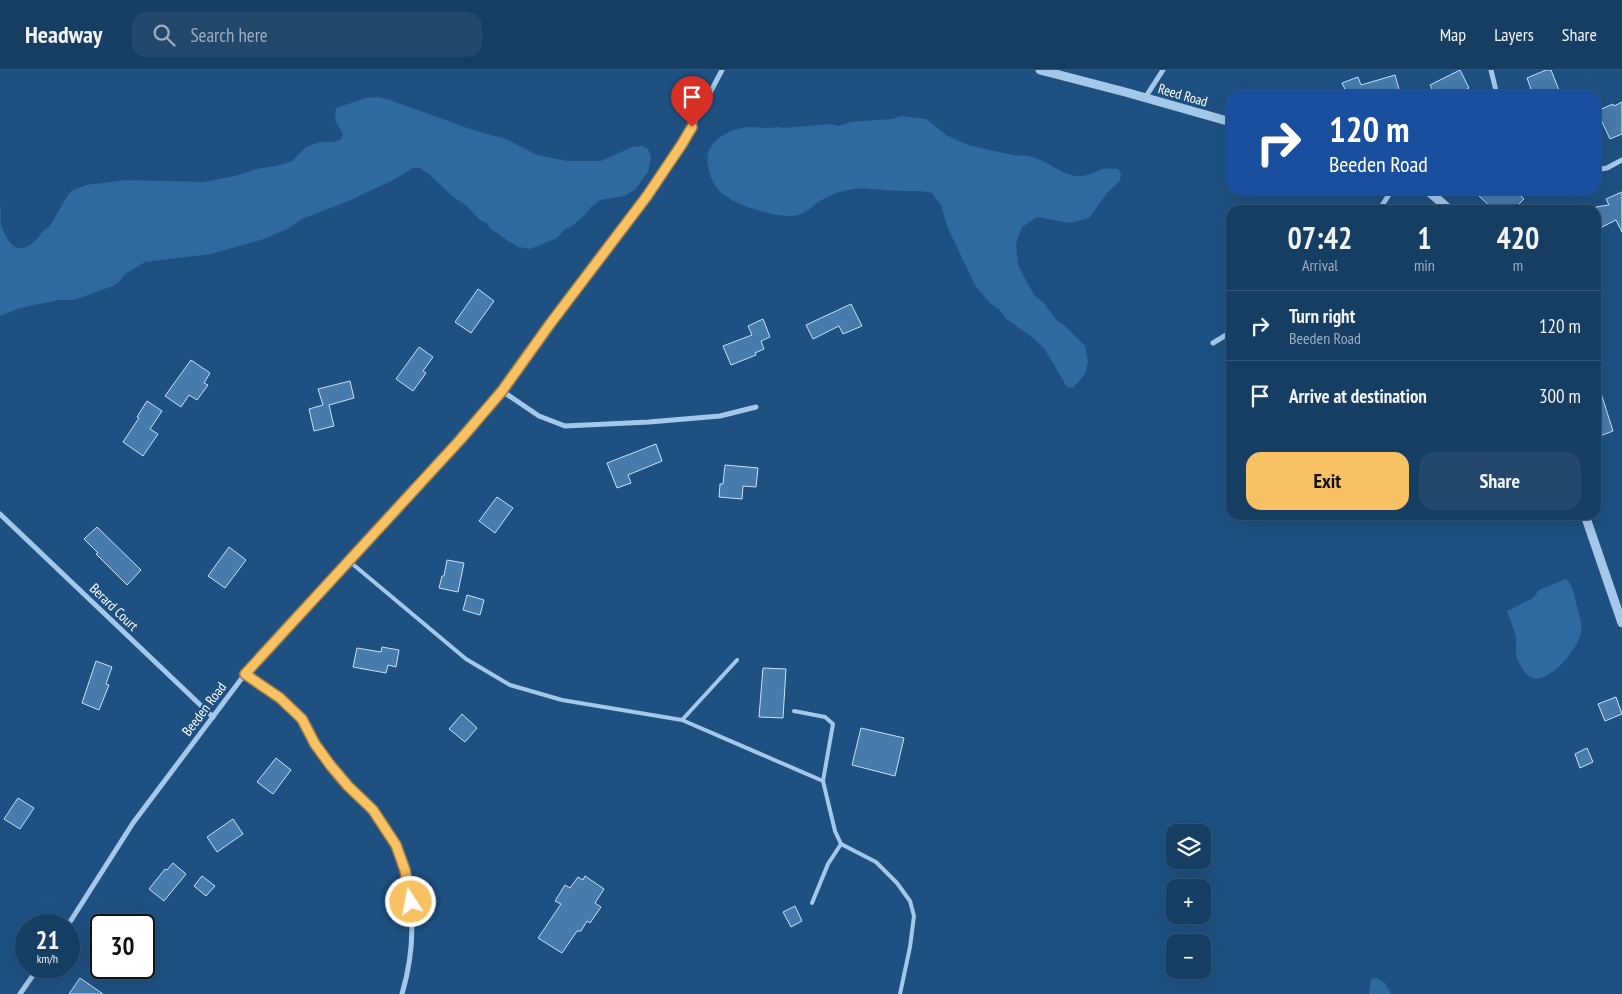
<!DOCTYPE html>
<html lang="en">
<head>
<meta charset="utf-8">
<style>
  :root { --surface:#163d62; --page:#23486b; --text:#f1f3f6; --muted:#9eaebe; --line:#355677; --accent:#f8c264 }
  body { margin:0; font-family:"PT Sans Narrow",sans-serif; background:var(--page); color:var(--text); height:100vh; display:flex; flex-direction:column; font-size:19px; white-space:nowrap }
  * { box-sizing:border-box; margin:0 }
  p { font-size:16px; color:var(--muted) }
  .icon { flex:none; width:28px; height:28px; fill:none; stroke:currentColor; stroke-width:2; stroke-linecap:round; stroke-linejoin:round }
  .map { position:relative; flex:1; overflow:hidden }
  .sheet { position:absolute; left:1226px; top:135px; width:375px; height:315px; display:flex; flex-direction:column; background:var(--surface); border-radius:15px; box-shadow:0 5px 20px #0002,0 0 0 1px var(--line) }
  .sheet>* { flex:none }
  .top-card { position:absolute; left:1226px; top:20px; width:375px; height:105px; border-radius:15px; box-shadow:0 5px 20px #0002,0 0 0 1px var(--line); background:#1a4fa0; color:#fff; overflow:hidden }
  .tools { position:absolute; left:1166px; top:754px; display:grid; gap:10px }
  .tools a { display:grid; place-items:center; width:45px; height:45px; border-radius:10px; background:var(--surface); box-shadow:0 5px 20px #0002,0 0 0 1px var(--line); font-size:25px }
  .speed { position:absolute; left:15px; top:844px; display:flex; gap:10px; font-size:25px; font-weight:700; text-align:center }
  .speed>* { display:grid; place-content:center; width:65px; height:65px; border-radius:50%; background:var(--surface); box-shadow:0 5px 20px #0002,0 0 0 1px var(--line); line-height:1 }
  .speed small { font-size:12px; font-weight:400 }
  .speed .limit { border:2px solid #111; border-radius:8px; background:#fff; color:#111 }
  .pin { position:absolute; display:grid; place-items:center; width:42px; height:42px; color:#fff; margin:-51px -21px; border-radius:50% 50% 50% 0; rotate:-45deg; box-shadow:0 0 5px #0007 }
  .pin .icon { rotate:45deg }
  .me { position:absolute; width:55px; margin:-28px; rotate:349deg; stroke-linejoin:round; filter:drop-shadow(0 0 4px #0008) }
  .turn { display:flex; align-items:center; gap:18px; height:105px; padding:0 20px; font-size:22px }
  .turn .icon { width:65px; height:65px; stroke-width:2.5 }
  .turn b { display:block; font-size:35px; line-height:42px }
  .eta { display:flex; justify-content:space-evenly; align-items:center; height:85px; text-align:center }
  .eta b { font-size:30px; font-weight:600; line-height:35px }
  .primary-button { display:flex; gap:10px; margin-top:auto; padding:10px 20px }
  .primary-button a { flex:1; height:58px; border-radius:15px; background:var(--accent); color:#111; font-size:20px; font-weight:600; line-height:58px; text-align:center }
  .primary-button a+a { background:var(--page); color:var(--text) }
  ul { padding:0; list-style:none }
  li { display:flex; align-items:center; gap:15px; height:70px; padding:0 20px; border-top:1px solid var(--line) }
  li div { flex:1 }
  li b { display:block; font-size:19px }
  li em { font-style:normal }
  header { display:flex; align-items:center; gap:30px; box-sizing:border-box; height:70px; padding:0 25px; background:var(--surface); border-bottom:1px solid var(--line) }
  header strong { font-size:24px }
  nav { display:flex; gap:28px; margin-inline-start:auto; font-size:18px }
  .search { width:350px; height:45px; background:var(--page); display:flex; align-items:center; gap:12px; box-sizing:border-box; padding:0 18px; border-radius:15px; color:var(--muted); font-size:19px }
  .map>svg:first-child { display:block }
  .green { fill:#2e699f }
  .building { fill:#477bab; stroke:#c9e1f7 }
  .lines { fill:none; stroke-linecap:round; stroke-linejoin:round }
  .service { stroke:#a4c8e9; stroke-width:4 }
  .minor { stroke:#a4c8e9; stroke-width:5 }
  .tertiary { stroke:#a4c8e9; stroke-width:9 }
  .route-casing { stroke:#a17e41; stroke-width:12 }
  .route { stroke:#f8c264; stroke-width:9 }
  .labels { text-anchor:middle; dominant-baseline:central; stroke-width:4; stroke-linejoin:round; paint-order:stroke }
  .street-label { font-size:14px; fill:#fff; stroke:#1e5182 }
</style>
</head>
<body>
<header>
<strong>Headway</strong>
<div class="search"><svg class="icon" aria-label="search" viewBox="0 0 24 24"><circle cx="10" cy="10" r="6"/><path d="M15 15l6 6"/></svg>Search here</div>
<nav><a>Map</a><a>Layers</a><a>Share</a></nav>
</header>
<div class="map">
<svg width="1622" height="924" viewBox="0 0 1622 924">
  <rect width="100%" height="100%" fill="#1e5182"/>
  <g class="green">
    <path d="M 378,27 L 390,30 L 473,60 L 506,69 L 537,85 L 568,91 L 601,91 L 632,77 L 642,76 L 648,79 L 651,87 L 648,102 L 635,120 L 624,126 L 601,130 L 591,137 L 586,144 L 572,156 L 564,160 L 557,168 L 530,179 L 519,177 L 508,171 L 490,158 L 487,153 L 480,150 L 467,136 L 452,126 L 430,105 L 420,98 L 413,98 L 393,110 L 351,130 L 302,149 L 287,159 L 264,169 L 211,184 L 145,192 L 125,204 L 120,211 L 113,216 L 74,230 L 59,230 L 20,238 L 0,246 L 0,135 C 2,141 0,148 1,154 C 4,165 13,183 26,177 C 37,173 40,161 49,157 L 68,125 L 73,120 L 86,115 L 126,110 L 204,112 L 235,106 L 257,99 L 280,95 L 292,91 L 306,77 L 320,72 L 332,72 L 340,70 L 343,64 L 335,50 L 336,38 L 366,28 Z"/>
    <path d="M 901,46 L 926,49 L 946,65 L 968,75 L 1017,86 C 1040,82 1055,103 1076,106 C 1085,107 1094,102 1103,99 C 1107,98 1113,99 1118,99 L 1121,104 L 1120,111 L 1107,123 L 1089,148 L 1070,153 L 1037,147 L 1022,157 L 1016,174 L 1018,195 L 1034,225 L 1043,232 L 1058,252 L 1064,255 L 1085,276 L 1088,292 L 1085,304 L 1073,318 L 1067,317 L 1044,278 L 1032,267 L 1005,248 L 1000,240 L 991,234 L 976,217 L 947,156 L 941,135 L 932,123 C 923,121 918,121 909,121 C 889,122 869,116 849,120 C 840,121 828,126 820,131 C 813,135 807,143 798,145 C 780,150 734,135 720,122 C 713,115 709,104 708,95 C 704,74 723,62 742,58 C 750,56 760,58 769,58 C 774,58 778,56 783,58 L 830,54 L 839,56 L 851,52 L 891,49 Z"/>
    <path d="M 1566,509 C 1573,515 1574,523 1576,533 C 1579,542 1582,553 1581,563 C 1578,580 1541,625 1525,602 C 1522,598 1517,590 1516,585 C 1515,579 1517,572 1516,566 C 1513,557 1510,549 1507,541 L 1533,528 L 1539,520 Z"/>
    <path d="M 1377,908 L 1385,913 L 1391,924 L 1369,924 L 1371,909 Z"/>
  </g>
  <g class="building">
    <path d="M 1460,0 L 1469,18 L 1455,25 L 1435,25 L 1430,15 Z"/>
    <path d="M 1546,0 L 1551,0 L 1561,25 L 1533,25 L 1527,8 Z"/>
    <path d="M 1395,5 L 1400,23 L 1392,25 L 1338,25 L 1337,22 L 1345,19 L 1342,13 L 1358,7 L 1361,15 Z"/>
    <path d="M 1622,32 L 1622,64 L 1610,69 L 1597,41 L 1613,34 L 1614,36 Z"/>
    <path d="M 1485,120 L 1514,120 L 1524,129 L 1513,140 L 1494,140 L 1479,126 Z"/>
    <path d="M 1622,122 L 1622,162 L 1616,150 L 1596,160 L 1596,137 L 1609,135 L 1606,129 Z"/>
    <path d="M 478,219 L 494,231 L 471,263 L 455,252 Z"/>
    <path d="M 851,234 L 862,256 L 843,264 L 839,256 L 813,269 L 806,255 Z"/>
    <path d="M 763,249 L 770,267 L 761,271 L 764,279 L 755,283 L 756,285 L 731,295 L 723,276 L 752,265 L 748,256 Z"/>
    <path d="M 419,277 L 433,287 L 423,301 L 426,303 L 413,321 L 396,309 Z"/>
    <path d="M 191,290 L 210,303 L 204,313 L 208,315 L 197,330 L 189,325 L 181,337 L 165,326 Z"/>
    <path d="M 350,311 L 354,328 L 329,335 L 334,356 L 314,361 L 309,339 L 323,335 L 318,319 Z"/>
    <path d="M 1596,317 L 1599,317 L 1613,361 L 1600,366 L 1596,355 Z"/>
    <path d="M 147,331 L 162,341 L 150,359 L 158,364 L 143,386 L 123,372 L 139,348 L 137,347 Z"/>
    <path d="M 656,374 L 662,391 L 628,405 L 631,413 L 617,418 L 607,393 Z"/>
    <path d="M 725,395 L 758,398 L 756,417 L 743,416 L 742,429 L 719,427 L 720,414 L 723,414 Z"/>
    <path d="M 497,427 L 513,438 L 495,463 L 479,451 Z"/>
    <path d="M 97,457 L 141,500 L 127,515 L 96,484 L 98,483 L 84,469 Z"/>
    <path d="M 229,477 L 246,490 L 225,518 L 208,506 Z"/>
    <path d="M 447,490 L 464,493 L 458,522 L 439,518 L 442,506 L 444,506 Z"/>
    <path d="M 467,525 L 484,530 L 480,545 L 463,540 Z"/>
    <path d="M 382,577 L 399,580 L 396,597 L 388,595 L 386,603 L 353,597 L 357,578 L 381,582 Z"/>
    <path d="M 96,591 L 112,597 L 106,614 L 109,615 L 99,640 L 82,633 Z"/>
    <path d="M 763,598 L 786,599 L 783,648 L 759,647 Z"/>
    <path d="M 1616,627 L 1622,644 L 1605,651 L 1598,634 Z"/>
    <path d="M 462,644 L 477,658 L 465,672 L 449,659 Z"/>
    <path d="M 861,658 L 904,668 L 895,706 L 852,695 Z"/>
    <path d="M 1587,678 L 1593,692 L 1580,698 L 1575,684 Z"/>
    <path d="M 276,688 L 291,700 L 273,724 L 257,712 Z"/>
    <path d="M 18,728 L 34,738 L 20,759 L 4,749 Z"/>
    <path d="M 233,749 L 243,764 L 217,782 L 207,767 Z"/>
    <path d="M 173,793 L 186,804 L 164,831 L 149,819 L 165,799 L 167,800 Z"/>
    <path d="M 202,806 L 215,816 L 206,826 L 194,816 Z"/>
    <path d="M 585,806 L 604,819 L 595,833 L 601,837 L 590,853 L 587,851 L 581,861 L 577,861 L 562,883 L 538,868 L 561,834 L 555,831 L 565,815 L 570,818 L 578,807 L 583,810 Z"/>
    <path d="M 795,836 L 802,851 L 791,857 L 783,842 Z"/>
    <path d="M 80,908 L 103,924 L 69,924 Z"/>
  </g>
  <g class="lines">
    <g class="service">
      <path d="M 349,491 L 466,589 L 510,615 L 562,630 L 682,650 L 737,590"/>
      <path d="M 682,650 L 823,711 L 833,654 L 825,647 L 794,641"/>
      <path d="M 823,711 L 835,761 L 841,774 L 876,792 L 897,813 L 910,831 L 914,846 L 910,877 L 900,924"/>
      <path d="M 812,833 L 828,794 L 841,774"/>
    </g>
    <g class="minor">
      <path d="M 1491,0 L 1497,25"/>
      <path d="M 1145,28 L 1163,0"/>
      <path d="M 1596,100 L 1607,98 L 1622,90"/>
      <path d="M 1379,140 L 1392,120"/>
      <path d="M 1213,273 L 1231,262"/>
      <path d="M 502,321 L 539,346 L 565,356 L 649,352 L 720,346 L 756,337"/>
      <path d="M 0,444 L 213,647"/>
      <path d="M 245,604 C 265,616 287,630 301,648 C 306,655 310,664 314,672 C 319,680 325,689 331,697 C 344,713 360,725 373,740 C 415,791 420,863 402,924"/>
      <path d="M 68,855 L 133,753 L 245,604 L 460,371 L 502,321 L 550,253 L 647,126 L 683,74 L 722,0"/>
      <path d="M 20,924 L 38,898"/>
    </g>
    <g class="tertiary">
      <path d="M 1040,0 L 1125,22 L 1231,52"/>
      <path d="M 1427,120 L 1450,140"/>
      <path d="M 1585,445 L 1622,553"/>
    </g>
  </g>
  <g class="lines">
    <defs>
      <path id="route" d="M 411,832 L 405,800 L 396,775 L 373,740 L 348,716 L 331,696 L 315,674 L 302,649 L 280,628 L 245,604 L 460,370 L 502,321 L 550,254 L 647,126 L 682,74 L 692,57"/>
    </defs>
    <use href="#route" class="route-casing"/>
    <use href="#route" class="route"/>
  </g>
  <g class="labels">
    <g class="street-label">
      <text transform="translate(1183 25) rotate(16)">Reed Road</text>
      <text transform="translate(114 537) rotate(44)">Berard Court</text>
      <text transform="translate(204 639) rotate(-53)">Beeden Road</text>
    </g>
  </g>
</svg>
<div class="tools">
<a><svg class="icon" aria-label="layers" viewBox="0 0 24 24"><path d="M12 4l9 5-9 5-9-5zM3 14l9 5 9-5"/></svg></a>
<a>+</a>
<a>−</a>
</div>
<div class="speed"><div>21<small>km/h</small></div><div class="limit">30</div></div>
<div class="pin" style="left:692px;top:57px;background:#d93025"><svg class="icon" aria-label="arrive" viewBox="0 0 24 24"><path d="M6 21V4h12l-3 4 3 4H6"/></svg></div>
<svg class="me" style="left:411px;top:832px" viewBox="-20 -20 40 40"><circle r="17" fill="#f8c264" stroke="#fff" stroke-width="3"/><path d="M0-11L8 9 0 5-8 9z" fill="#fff"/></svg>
<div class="top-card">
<div class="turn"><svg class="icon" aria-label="right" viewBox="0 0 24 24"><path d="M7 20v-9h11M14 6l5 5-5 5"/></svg><div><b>120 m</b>Beeden Road</div></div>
</div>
<section class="sheet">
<div class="eta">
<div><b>07:42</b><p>Arrival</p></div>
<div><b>1</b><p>min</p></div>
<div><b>420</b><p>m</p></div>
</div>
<ul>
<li><svg class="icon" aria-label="right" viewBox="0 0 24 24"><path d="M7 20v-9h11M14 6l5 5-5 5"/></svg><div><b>Turn right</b><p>Beeden Road</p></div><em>120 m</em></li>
<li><svg class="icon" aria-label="arrive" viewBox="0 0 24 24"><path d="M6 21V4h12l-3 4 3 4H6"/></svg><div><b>Arrive at destination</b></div><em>300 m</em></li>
</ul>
<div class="primary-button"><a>Exit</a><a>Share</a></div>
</section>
</div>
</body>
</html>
